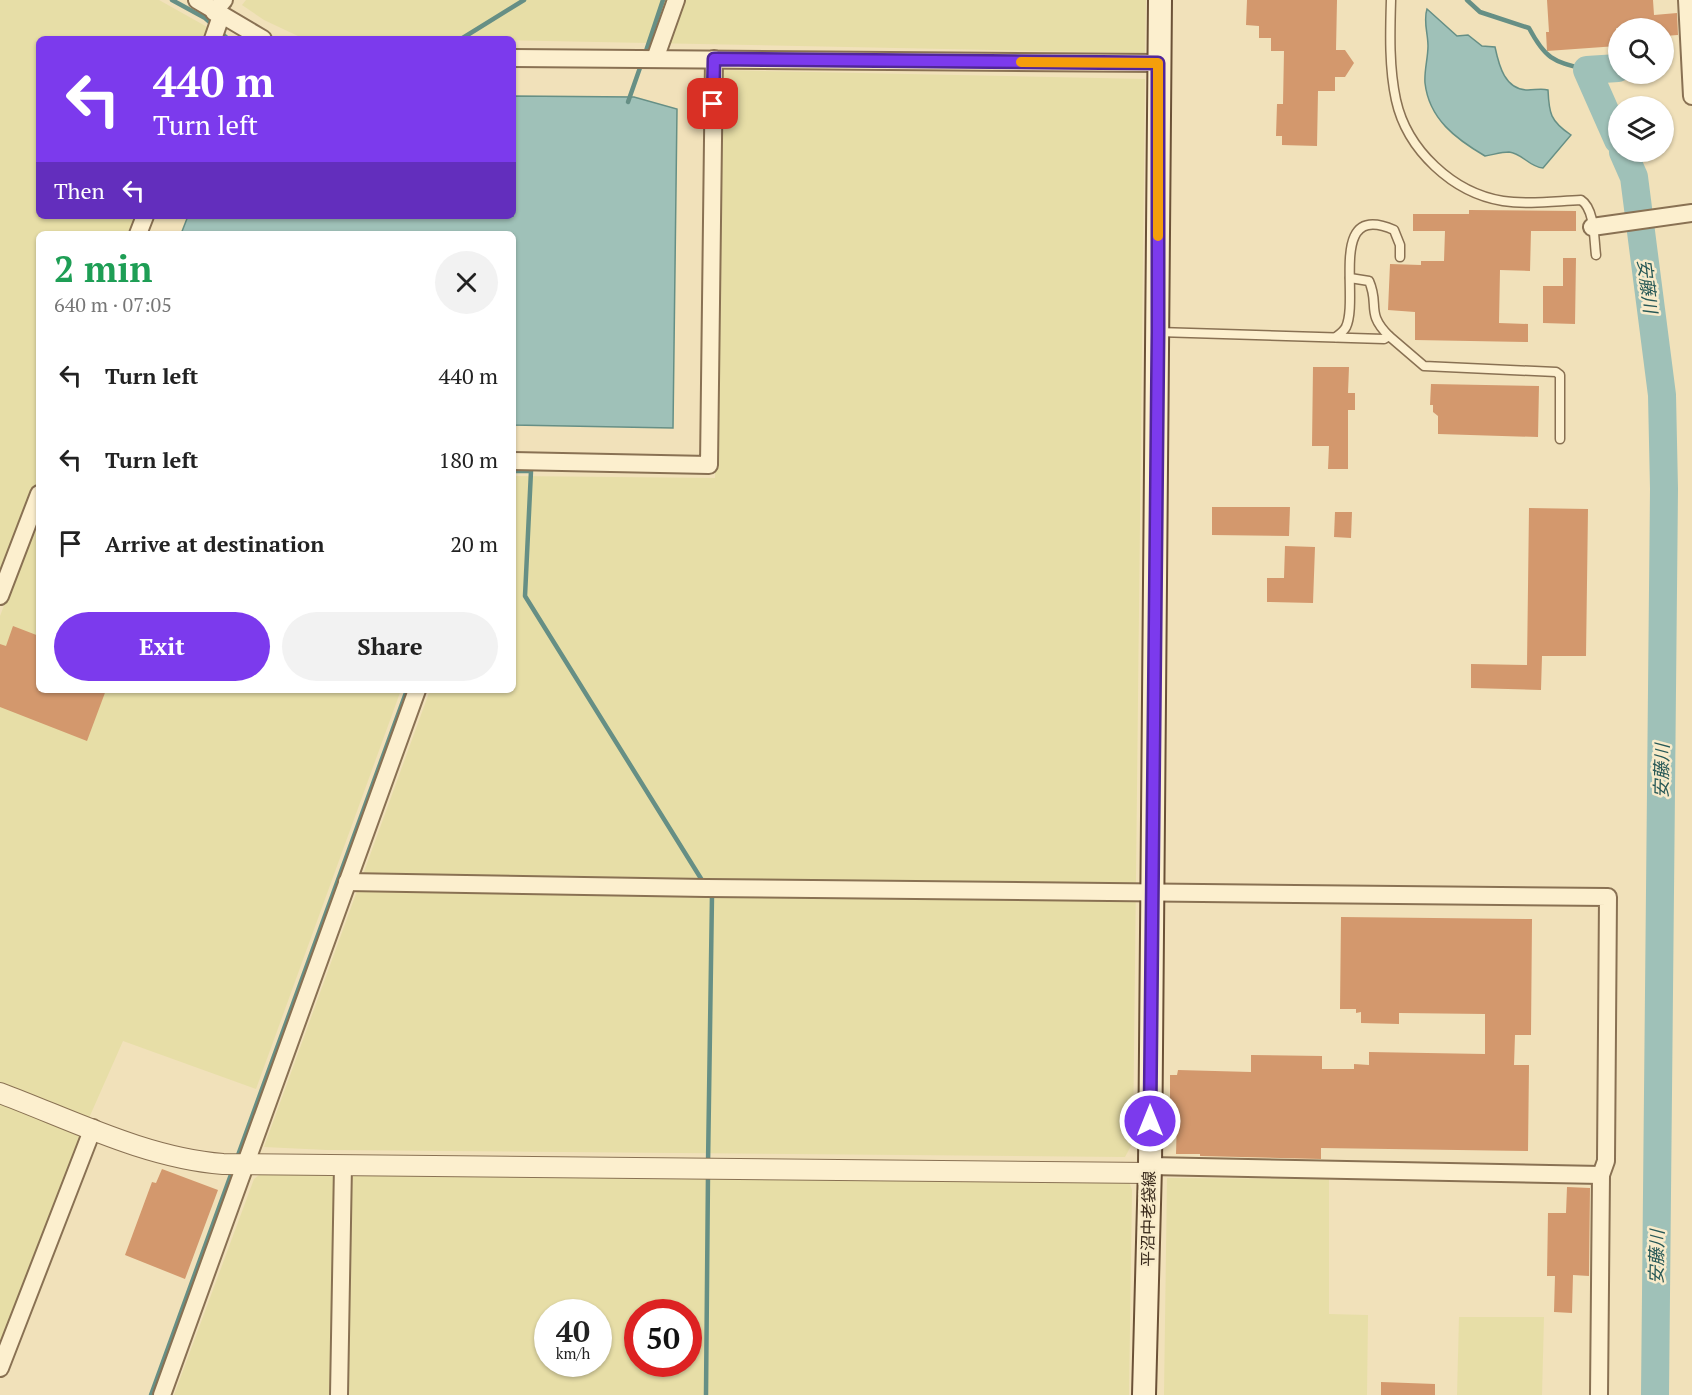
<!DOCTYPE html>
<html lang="en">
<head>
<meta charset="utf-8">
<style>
  :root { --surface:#fff; --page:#f2f2f2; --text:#222; --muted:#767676; --accent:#7c3aed }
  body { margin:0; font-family:"PT Serif","Noto Sans JP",serif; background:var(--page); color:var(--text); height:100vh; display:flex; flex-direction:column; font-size:22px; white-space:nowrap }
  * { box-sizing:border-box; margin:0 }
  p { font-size:20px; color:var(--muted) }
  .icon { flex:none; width:33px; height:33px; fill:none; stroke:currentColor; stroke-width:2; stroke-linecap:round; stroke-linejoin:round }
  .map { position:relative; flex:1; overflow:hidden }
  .details { position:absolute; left:36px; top:231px; width:480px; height:462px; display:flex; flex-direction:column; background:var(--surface); border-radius:9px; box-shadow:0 2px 4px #0004 }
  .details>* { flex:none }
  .guide { position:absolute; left:36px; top:36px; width:480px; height:183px; border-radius:9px; box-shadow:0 2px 4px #0004; background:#7c3aed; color:#fff; overflow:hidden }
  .tools { position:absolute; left:1608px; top:18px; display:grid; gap:12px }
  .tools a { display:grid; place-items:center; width:66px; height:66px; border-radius:50%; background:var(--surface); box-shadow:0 2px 4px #0004; font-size:30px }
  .speed { position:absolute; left:534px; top:1299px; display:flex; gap:12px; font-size:30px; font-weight:700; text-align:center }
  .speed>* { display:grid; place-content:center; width:78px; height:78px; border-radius:50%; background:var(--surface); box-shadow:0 2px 4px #0004; line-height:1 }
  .speed small { font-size:15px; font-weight:400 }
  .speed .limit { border:9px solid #d22; background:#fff; color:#111 }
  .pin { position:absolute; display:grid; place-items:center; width:51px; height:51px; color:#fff; margin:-26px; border-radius:12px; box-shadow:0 3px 9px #0006 }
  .me { position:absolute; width:66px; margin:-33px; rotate:0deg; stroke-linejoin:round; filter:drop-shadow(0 0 4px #0008) }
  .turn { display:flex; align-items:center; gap:21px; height:126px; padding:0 18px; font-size:27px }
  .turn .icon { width:78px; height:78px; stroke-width:2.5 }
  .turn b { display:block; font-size:42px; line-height:51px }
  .then { display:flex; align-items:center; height:57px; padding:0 18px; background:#0003; gap:12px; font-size:22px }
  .round { display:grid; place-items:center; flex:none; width:63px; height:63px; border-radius:32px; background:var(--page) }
  .headline { display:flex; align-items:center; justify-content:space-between; height:102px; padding:0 18px }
  h1 { font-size:36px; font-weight:600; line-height:45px; color:#1e9e55 }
  .action { display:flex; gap:12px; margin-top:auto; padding:12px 18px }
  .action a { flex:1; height:69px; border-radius:36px; background:var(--accent); color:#fff; font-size:24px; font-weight:600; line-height:69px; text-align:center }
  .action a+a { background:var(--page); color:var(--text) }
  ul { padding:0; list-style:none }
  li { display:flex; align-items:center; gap:18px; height:84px; padding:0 18px }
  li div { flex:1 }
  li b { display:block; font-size:22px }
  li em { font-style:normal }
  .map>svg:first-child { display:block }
  .farmland { fill:#e7dea7; fill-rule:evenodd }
  .water { fill:#9fc1b8; stroke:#668f85; stroke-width:1.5 }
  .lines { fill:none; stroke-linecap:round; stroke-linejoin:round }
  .stream { stroke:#668f85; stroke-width:4.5 }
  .river { stroke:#9fc1b8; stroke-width:28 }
  .building { fill:#d3986d }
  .service-casing { stroke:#897153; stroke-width:11 }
  .minor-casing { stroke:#897153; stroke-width:20 }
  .tertiary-casing { stroke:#897153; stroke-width:22 }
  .secondary-casing { stroke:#6b5137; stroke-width:26 }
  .service { stroke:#fcefce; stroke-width:8 }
  .minor { stroke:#fcefce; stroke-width:16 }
  .tertiary { stroke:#fcefce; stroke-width:20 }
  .secondary { stroke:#fcefce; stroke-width:22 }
  .route-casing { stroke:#51269a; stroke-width:15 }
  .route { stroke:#7c3aed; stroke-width:10 }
  .slow { stroke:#f59e0b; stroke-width:10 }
  .labels { text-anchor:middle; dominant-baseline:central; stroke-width:5; stroke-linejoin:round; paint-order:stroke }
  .street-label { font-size:16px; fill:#37281a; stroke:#f8ebca }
  .water-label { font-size:18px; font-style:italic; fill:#275856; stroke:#f8ebca }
</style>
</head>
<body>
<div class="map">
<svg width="1692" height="1395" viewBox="0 0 1692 1395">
  <rect width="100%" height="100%" fill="#f1e1ba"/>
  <g class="farmland">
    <path d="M 0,0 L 159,0 L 209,28 L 205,39 L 39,39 L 39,216 L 138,216 L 131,234 L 39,234 L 39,478 L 0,580 Z"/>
    <path d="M 246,0 L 1146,0 L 1145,53 L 298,36 L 264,20 L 242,5 Z"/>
    <path d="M 720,70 L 1145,79 L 1133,1142 L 1125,1157 L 327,1150 L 264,1147 L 430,690 L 513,690 L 513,476 L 715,478 Z"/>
    <path d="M 39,514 L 39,690 L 401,690 L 256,1089 L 123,1041 L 89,1118 L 0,1082 L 0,616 Z"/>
    <path d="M 0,1101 L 84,1134 L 0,1356 Z"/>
    <path d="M 263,1172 L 1129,1182 L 1132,1190 L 1129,1395 L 174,1395 L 254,1179 ZM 548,1312 L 598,1312 L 598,1364 L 548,1364 ZM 638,1312 L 688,1312 L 688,1364 L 638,1364 Z"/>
    <path d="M 1167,1178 L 1329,1179 L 1329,1314 L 1368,1315 L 1367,1395 L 1164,1395 Z"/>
    <path d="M 1459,1317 L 1544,1317 L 1542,1395 L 1457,1395 Z"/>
  </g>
  <g class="water">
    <path d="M 1427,9 L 1457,36 L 1468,35 L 1482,46 L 1495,47 C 1499,66 1505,90 1528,90 C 1535,90 1541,88 1548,90 C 1549,113 1550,121 1571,135 L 1543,168 C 1529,167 1522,153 1509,152 C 1501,152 1492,155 1485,156 C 1456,139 1429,119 1425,83 C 1424,71 1428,58 1428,46 C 1428,33 1423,21 1427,9 Z"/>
    <path d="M 513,96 L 634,97 L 677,109 L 673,428 L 513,425 L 513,234 L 181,234 L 188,216 L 513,216 Z"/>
  </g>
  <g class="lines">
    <g class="stream">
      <path d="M 172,0 L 205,18 L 213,25"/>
      <path d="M 1467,0 L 1480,12 L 1529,28 C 1546,60 1553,61 1587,70"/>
      <path d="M 219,31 L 228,39"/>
      <path d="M 461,39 L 524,0"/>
      <path d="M 645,54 L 663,0"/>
      <path d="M 628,102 L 642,62"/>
      <path d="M 513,471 L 531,471 L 525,596 L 705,885"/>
      <path d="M 237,1158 L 407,690"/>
      <path d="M 708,1165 L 712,895 L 710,892"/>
      <path d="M 151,1395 L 233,1169"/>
      <path d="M 706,1395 L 708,1174"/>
    </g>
    <g class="river">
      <path d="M 1618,68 L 1587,70 L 1618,140"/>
      <path d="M 1623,152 L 1634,177 L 1662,395 L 1664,489 L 1655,1395"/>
    </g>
  </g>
  <g class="building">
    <path d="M 1247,0 L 1337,0 L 1336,50 L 1345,50 L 1354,63 L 1345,77 L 1335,77 L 1335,91 L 1318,91 L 1317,146 L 1282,145 L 1282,136 L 1276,136 L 1277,104 L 1283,104 L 1284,51 L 1271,51 L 1271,38 L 1259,38 L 1259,26 L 1246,25 Z"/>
    <path d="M 1547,0 L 1653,0 L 1654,15 L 1677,13 L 1678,35 L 1664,36 L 1664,28 L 1616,28 L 1617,46 L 1547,51 L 1546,32 L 1549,32 Z"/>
    <path d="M 1469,210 L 1576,211 L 1576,231 L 1531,231 L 1530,271 L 1500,270 L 1499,323 L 1528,324 L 1528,342 L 1415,340 L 1415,312 L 1388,310 L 1390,264 L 1421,265 L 1421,261 L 1444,261 L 1445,231 L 1413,231 L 1413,214 L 1469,214 Z"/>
    <path d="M 1563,258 L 1576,258 L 1575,324 L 1543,323 L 1543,286 L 1563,286 Z"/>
    <path d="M 1313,367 L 1349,367 L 1348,393 L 1355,393 L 1355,410 L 1348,410 L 1348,469 L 1328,469 L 1329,446 L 1312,446 Z"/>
    <path d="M 1431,384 L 1539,386 L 1538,437 L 1438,434 L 1438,416 L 1433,412 L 1433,405 L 1430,405 Z"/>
    <path d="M 1212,507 L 1290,507 L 1289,536 L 1212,535 Z"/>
    <path d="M 1529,508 L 1588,509 L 1586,656 L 1542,656 L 1541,690 L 1471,688 L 1471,664 L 1527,665 Z"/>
    <path d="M 1335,512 L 1352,512 L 1351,538 L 1334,537 Z"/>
    <path d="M 1285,546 L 1315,547 L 1313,603 L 1267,602 L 1267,578 L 1284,578 Z"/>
    <path d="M 13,626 L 39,636 L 39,690 L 106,690 L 87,741 L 0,707 L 0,644 L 6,646 Z"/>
    <path d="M 1341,917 L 1532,919 L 1531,1035 L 1515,1035 L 1514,1065 L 1529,1065 L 1528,1151 L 1321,1148 L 1321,1159 L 1200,1156 L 1200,1154 L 1176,1154 L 1177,1118 L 1170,1117 L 1170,1075 L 1177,1075 L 1178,1070 L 1251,1072 L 1251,1055 L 1322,1056 L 1322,1069 L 1354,1069 L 1354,1064 L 1369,1065 L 1369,1052 L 1485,1054 L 1485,1014 L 1399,1013 L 1399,1024 L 1361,1023 L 1361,1012 L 1356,1013 L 1356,1009 L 1340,1009 Z"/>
    <path d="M 162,1169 L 218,1190 L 185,1279 L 125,1255 L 152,1182 L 156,1183 Z"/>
    <path d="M 1567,1187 L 1590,1188 L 1589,1276 L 1573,1275 L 1572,1313 L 1554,1312 L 1555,1276 L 1547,1276 L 1548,1213 L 1566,1213 Z"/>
    <path d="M 1381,1382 L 1435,1384 L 1435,1395 L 1381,1395 Z"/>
  </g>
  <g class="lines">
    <defs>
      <g id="service">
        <path d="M 1391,0 C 1390,33 1389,68 1396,100 C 1407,150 1453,193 1503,201 C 1528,205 1556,201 1581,200 C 1595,209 1594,240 1596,255"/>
        <path d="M 1350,278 L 1369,281 C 1380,306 1365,312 1389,336"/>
        <path d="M 1158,332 L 1384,339 L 1389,336 L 1424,366 L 1556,372 L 1560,375 L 1560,439"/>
        <path d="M 1336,337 C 1340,334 1344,331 1346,327 C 1360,297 1327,201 1394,230 L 1400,245 L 1400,257"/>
      </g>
      <g id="minor">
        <path d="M 197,0 L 263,39"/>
        <path d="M 1687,0 L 1692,96"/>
        <path d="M 214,12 L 224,0"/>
        <path d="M 213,39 L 221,16"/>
        <path d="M 513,58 L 1158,63"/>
        <path d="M 655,59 L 676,0"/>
        <path d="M 1592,227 L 1692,213"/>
        <path d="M 138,234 L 145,216"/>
        <path d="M 513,461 L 709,465 L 714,59"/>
        <path d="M 0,596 L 39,494"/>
        <path d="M 347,882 L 706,888 L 1608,897 L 1606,1161 L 1601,1175 L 1599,1395"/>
        <path d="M 1150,1166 L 1601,1175"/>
        <path d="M 0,1368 L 93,1128"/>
        <path d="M 162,1395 L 417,690"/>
        <path d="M 339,1395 L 343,1165"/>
      </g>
      <path id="tertiary" d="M 0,1093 C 72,1120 146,1158 223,1164 L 1150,1173"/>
      <path id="secondary" d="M 1144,1395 L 1150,1166 L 1160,0"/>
    </defs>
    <use href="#service" class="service-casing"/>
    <use href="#minor" class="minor-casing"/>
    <use href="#tertiary" class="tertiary-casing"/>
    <use href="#secondary" class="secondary-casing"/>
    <use href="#service" class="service"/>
    <use href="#minor" class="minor"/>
    <use href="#tertiary" class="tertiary"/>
    <use href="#secondary" class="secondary"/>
  </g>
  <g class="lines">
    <defs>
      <path id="route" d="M 713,104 L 714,59 L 1158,63 L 1158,332 L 1150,1121"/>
    </defs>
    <use href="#route" class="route-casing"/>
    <use href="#route" class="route"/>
    <path class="slow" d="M 1021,62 L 1158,63 L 1158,236"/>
  </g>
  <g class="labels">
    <g class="street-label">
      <text transform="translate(1148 1219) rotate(-89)">平沼中老袋線</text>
    </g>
    <g class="water-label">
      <text transform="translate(1648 286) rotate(83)">安藤川</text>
      <text transform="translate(1661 771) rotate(-89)">安藤川</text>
      <text transform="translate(1656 1257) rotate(-89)">安藤川</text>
    </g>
  </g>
</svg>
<div class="tools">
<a><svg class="icon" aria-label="search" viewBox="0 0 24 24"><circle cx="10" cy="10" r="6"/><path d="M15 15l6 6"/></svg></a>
<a><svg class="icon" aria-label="layers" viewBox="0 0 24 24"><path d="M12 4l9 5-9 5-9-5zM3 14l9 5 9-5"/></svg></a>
</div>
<div class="speed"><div>40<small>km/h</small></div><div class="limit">50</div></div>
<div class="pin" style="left:713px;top:104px;background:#d93025"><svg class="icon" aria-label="arrive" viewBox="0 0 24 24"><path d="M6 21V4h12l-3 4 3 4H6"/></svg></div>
<svg class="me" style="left:1150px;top:1121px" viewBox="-20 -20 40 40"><circle r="17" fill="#7c3aed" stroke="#fff" stroke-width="3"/><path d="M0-11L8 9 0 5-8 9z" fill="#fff"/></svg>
<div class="guide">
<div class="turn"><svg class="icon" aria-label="left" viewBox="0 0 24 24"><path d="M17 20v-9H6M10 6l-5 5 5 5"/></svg><div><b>440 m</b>Turn left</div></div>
<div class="then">Then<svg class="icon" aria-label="left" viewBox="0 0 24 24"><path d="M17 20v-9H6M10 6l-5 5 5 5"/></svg></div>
</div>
<section class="details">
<div class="headline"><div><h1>2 min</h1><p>640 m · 07:05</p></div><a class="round"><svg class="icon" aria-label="close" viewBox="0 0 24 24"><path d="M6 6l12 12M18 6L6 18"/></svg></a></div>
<ul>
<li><svg class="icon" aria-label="left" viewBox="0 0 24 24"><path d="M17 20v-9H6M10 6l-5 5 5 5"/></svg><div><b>Turn left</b></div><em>440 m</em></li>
<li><svg class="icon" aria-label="left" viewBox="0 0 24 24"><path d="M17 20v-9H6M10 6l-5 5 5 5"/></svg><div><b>Turn left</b></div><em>180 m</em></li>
<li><svg class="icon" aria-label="arrive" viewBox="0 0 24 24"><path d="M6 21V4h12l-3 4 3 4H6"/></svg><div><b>Arrive at destination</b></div><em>20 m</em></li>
</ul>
<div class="action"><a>Exit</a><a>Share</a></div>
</section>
</div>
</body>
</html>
